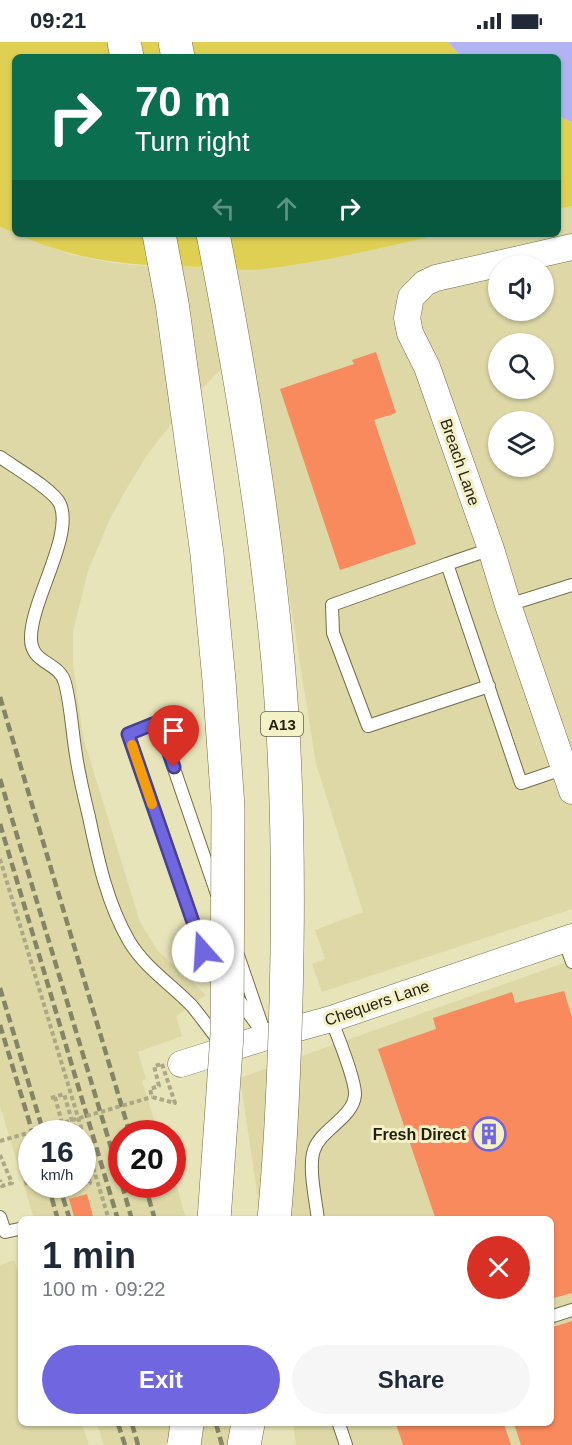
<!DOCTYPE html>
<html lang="en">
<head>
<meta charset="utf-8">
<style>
  :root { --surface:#fff; --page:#f6f6f7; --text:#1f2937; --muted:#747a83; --accent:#6f66e0 }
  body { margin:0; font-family:Arial,sans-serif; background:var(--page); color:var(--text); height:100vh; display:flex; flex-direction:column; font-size:22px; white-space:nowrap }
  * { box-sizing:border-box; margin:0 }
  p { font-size:20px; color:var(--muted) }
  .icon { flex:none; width:33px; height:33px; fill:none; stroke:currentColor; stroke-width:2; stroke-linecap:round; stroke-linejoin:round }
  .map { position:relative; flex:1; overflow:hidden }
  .details { position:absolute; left:18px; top:1174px; width:536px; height:210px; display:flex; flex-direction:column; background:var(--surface); border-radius:9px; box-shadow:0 2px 4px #0004 }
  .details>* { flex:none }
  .hud { position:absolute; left:12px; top:12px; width:549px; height:183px; border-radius:9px; box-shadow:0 2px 4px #0004; background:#0b6e4f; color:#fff; overflow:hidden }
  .fabs { position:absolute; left:488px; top:213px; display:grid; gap:12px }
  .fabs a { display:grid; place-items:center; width:66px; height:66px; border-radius:50%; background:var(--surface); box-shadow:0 2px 4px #0004; font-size:30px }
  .speed { position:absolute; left:18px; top:1078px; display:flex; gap:12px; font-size:30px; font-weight:700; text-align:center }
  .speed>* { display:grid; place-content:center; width:78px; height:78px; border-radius:50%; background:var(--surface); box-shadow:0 2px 4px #0004; line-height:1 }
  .speed small { font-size:15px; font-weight:400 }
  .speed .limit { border:9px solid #d22; background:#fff; color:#111 }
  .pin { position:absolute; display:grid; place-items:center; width:51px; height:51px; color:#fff; margin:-62px -26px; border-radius:50% 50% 50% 0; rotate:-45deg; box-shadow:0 0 6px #0007 }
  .pin .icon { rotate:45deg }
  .me { position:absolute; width:66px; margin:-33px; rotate:341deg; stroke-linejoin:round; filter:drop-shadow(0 0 4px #0008) }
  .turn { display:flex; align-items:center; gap:21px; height:126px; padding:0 24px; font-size:27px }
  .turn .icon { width:78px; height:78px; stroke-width:2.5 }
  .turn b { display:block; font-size:42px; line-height:51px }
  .lanes { display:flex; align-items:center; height:57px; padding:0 24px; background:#0003; justify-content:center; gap:30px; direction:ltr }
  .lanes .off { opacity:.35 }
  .round { display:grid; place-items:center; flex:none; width:63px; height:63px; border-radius:32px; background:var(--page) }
  .headline { display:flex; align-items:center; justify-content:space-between; height:102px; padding:0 24px }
  h1 { font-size:36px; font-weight:600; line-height:45px }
  .primary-button { display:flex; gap:12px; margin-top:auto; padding:12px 24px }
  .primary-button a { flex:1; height:69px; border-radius:36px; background:var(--accent); color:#fff; font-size:24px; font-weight:600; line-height:69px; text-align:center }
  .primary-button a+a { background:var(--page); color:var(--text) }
  .status { display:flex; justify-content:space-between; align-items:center; height:42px; padding:0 30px; background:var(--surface); direction:ltr }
  .status svg { height:16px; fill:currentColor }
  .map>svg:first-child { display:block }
  .built { fill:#ded8a7; fill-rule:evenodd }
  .green { fill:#dfd053 }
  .water { fill:#b2b4f2 }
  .building { fill:#f88a5d }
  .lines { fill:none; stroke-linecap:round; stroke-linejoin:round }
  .service-casing { stroke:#716d46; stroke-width:14 }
  .minor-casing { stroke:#716d46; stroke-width:27 }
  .trunk-casing { stroke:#716d46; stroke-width:34 }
  .path { stroke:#aca886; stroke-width:4; stroke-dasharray:4.5 3; stroke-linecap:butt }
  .service { stroke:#fff; stroke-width:12 }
  .minor { stroke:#fff; stroke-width:26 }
  .trunk { stroke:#fff; stroke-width:33 }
  .rail { stroke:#868466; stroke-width:4.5; stroke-dasharray:9 4.5; stroke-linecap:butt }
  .trunk-bridge-casing { stroke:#716d46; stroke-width:34; stroke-linecap:butt }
  .path-bridge { stroke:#aca886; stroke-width:4; stroke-dasharray:4.5 3; stroke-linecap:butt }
  .trunk-bridge { stroke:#fff; stroke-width:33 }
  .route-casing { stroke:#484292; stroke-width:15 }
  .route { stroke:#6f66e0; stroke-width:10 }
  .slow { stroke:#f59e0b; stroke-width:10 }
  .labels { text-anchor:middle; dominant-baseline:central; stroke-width:6; stroke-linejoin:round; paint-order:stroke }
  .shield { fill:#f5f1c6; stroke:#605e46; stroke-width:1.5 }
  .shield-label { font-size:15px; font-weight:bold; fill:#201f0f }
  .street-label { font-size:16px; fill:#201f0f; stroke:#f5f1c6 }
  .poi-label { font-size:16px; font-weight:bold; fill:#201f0f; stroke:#f5f1c6; text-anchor:end }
</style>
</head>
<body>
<div class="status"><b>09:21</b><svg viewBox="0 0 49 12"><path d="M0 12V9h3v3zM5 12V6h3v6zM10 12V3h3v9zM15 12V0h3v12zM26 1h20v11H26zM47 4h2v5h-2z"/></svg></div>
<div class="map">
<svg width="572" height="1403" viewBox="0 0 572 1403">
  <rect width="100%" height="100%" fill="#e8e4b9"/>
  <g class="built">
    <path d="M 572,164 L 572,867 L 322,950 L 312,922 L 325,917 L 315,888 L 363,870 L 316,722 L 249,301 L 214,334 L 176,376 L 147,413 L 124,451 L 109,479 L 88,529 L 73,589 L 73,621 L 83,695 L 140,880 L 158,909 L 206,953 L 176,974 L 182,994 L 138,1010 L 146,1037 L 142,1039 L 156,1084 L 158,1084 L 161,1092 L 122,1092 L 122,1143 L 172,1143 L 173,1131 L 186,1177 L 34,1177 L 0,1064 L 0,185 L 69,212 L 113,221 L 147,224 L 262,227 L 361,210 L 443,192 L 558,192 L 558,167 ZM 498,224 L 543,224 L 543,268 L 498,268 ZM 498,302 L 543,302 L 543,346 L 498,346 ZM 498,380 L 543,380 L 543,424 L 498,424 ZM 32,1092 L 82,1092 L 82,1143 L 32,1143 Z"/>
    <path d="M 572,918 L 572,1403 L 296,1403 L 293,1382 L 550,1382 L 550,1178 L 261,1177 L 240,1036 Z"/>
    <path d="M 14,1218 L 21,1236 L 21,1382 L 82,1382 L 89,1403 L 0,1403 L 0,1223 Z"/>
    <path d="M 97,1382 L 247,1382 L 253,1403 L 104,1403 Z"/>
  </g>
  <g class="green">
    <path d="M 0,0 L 448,0 L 462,15 L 15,15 L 15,191 L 0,185 Z"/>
    <path d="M 558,74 L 572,80 L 572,164 L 558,167 Z"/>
    <path d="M 17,192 L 443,192 C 384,205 324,220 264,227 C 244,229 223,226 204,225 C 134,224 82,221 17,192 Z"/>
  </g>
  <path class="water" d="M 448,0 L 572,0 L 572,80 L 558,74 L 558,15 L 462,15 Z"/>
  <g class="building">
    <path d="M 376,310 L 396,371 L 374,378 L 416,502 L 340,528 L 280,347 L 354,322 L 352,318 Z"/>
    <path d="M 564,949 L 572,975 L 572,1251 L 550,1257 L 550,1178 L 436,1178 L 378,1007 L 436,987 L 433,976 L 512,950 L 515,961 Z"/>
    <path d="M 87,1152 L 94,1178 L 75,1178 L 69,1157 Z"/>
    <path d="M 572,1279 L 572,1403 L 521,1403 L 514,1382 L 550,1382 L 550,1286 Z"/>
    <path d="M 396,1382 L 504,1382 L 511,1403 L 403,1403 Z"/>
  </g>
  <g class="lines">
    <defs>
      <g id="service">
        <path d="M 0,415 C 14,425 54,448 60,462 C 74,494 30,560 31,597 C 31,622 60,620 65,641 C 71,664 72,689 76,713 C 79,734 84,754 89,775 C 98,818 107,861 129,899 C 145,926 171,942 192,964 C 202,976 210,988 220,1000"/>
        <path d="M 491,507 L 447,522 L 521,741 L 565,726"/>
        <path d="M 447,522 L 332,563 L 333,591 L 368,684 L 489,644"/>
        <path d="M 508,563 L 572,543"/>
        <path d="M 158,680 L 266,995 L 203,909 L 128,692 Z"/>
        <path d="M 564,897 L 572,920"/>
        <path d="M 0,1175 L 5,1190 L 19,1187"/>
        <path d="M 318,1178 C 316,1159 308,1125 314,1108 C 321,1087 353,1076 355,1053 C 356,1039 337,992 331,977"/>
        <path d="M 550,1275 L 572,1268"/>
        <path d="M 339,1382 L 346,1403"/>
      </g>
      <g id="minor">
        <path d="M 572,205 L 436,236 L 425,241 L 411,255 L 407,276 L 410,291 L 427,325 L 491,507 L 508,563 L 572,749"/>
        <path d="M 181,1022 L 266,995 L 331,977 L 572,895"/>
      </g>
      <g id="trunk">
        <path d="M 124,0 L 127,15"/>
        <path d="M 175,0 L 178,15"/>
        <path d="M 244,1403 L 248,1382"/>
      </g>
    </defs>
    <use href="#service" class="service-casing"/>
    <use href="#minor" class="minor-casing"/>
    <use href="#trunk" class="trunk-casing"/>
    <g class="path">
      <path d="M 0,817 L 109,1178"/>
      <path d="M 162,1022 L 175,1061 L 152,1055 L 150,1047 L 159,1044 L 154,1024 Z"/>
      <path d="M 55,1055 L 62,1081"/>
      <path d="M 51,1056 L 64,1052 L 76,1092"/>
      <path d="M 0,1113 L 12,1141 L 2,1144 L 0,1138"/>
      <path d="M 82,1116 L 90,1141 L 84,1142"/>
      <path d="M 27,1143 L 20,1116 L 32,1112"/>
    </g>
    <use href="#service" class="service"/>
    <use href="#minor" class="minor"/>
    <use href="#trunk" class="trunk"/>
    <g class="rail">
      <path d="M 0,655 L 130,1092"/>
      <path d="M 0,737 L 122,1142"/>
      <path d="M 0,782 L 118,1178"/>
      <path d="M 0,946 L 44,1092"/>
      <path d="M 0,983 L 33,1092"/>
      <path d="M 48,1143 L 58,1178"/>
      <path d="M 59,1143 L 70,1178"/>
      <path d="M 122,1143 L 132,1178"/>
      <path d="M 145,1143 L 155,1178"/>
      <path d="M 118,1382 L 125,1403"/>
      <path d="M 132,1382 L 138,1403"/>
      <path d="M 179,1382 L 185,1403"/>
      <path d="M 193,1382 L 199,1403"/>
      <path d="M 216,1382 L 222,1403"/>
    </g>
    <defs>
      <g id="trunk-bridge">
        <path d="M 159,192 L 172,261 L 207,512 L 219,638 L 228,765 L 227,993 L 214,1178"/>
        <path d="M 213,192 C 241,334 265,476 278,620 C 288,733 289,846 286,959 C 284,1032 281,1105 274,1178"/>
        <path d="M 184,1403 L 187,1382"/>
      </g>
    </defs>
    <use href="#trunk-bridge" class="trunk-bridge-casing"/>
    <path class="path-bridge" d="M 0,1099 L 152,1055"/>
    <use href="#trunk-bridge" class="trunk-bridge"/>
  </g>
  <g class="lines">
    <defs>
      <path id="route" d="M 174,725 L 158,680 L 128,692 L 203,909"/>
    </defs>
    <use href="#route" class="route-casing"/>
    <use href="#route" class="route"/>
    <path class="slow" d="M 132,703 L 152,762"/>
  </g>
  <defs>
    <symbol id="building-ring" viewBox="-11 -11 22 22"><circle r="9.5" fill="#f5f1c6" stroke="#6f66e0" stroke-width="1.5"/><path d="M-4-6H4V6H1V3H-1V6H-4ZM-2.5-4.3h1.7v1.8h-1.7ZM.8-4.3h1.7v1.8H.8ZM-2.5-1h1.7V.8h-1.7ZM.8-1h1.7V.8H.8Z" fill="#6f66e0"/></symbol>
  </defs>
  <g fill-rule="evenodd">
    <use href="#building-ring" x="470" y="1073" width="38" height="38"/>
  </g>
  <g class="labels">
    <rect class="shield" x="261" y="670" width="42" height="24" rx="4.5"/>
    <g class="shield-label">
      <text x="282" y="682">A13</text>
    </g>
    <g class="street-label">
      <text transform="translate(460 420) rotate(71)">Breach Lane</text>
      <text transform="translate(377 961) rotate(-19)">Chequers Lane</text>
    </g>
    <g class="poi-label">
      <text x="466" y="1092">Fresh Direct</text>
    </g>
  </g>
</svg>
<div class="fabs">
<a><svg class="icon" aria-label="sound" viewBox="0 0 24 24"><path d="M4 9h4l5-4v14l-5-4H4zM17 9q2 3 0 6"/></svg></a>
<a><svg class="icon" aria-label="search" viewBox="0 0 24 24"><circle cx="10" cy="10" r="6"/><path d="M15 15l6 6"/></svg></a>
<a><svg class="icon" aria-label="layers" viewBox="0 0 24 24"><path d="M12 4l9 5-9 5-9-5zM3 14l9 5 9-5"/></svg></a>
</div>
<div class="speed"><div>16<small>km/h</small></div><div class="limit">20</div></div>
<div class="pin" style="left:174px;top:725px;background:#d93025"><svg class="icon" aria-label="arrive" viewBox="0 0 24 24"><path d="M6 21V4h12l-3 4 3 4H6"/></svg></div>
<svg class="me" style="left:203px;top:909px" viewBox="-20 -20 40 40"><circle r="19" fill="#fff"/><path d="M0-13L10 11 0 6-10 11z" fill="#6f66e0"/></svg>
<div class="hud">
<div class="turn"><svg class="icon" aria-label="right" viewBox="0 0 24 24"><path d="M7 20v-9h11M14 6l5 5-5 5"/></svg><div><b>70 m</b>Turn right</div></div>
<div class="lanes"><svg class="icon off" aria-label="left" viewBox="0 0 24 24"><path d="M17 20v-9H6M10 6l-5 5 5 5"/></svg><svg class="icon off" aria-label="ahead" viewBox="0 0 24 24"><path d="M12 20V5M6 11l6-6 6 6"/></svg><svg class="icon" aria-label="right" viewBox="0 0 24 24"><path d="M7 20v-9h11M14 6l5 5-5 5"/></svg></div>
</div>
<section class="details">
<div class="headline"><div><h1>1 min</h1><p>100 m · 09:22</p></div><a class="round" style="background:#d93025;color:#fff"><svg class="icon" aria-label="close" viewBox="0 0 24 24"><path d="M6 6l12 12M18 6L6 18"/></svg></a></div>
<div class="primary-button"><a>Exit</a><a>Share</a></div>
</section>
</div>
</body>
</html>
